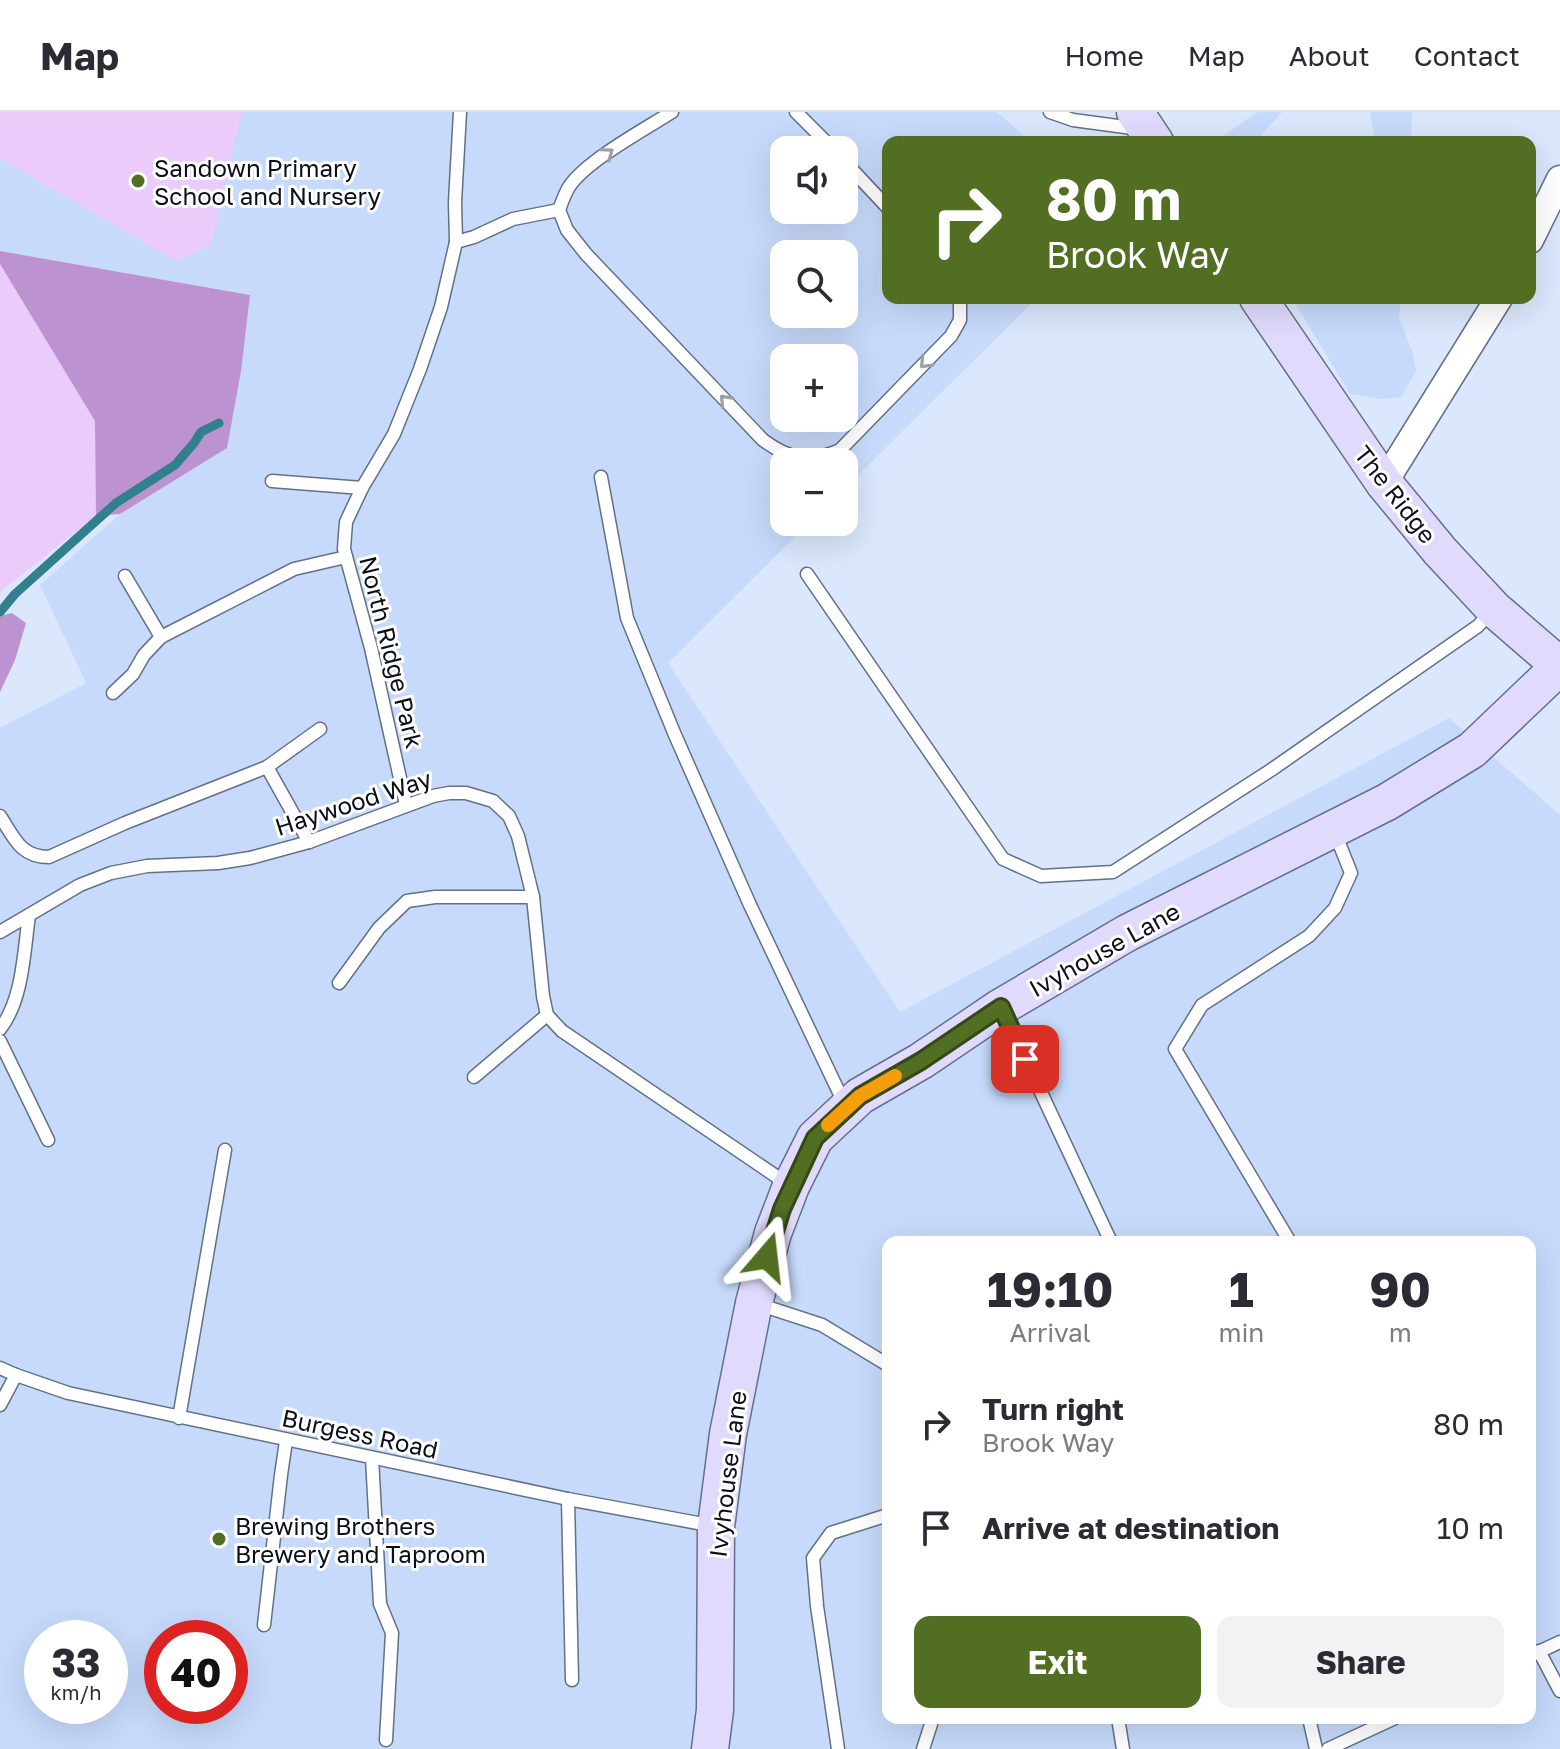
<!DOCTYPE html>
<html lang="en">
<head>
<meta charset="utf-8">
<style>
  :root { --surface:#fff; --page:#f2f2f3; --text:#2b2b33; --muted:#7c7c81; --line:#e1e1e2; --accent:#516e22 }
  body { margin:0; font-family:"Golos Text",sans-serif; background:var(--page); color:var(--text); height:100vh; display:flex; flex-direction:column; font-size:30px; white-space:nowrap }
  * { box-sizing:border-box; margin:0 }
  p { font-size:26px; color:var(--muted) }
  .icon { flex:none; width:44px; height:44px; fill:none; stroke:currentColor; stroke-width:2; stroke-linecap:round; stroke-linejoin:round }
  .map { position:relative; flex:1; overflow:hidden }
  .drawer { position:absolute; left:882px; top:1124px; width:654px; height:488px; display:flex; flex-direction:column; background:var(--surface); border-radius:16px; box-shadow:0 8px 32px #0002 }
  .drawer>* { flex:none }
  .guide { position:absolute; left:882px; top:24px; width:654px; height:168px; border-radius:16px; box-shadow:0 8px 32px #0002; background:#516e22; color:#fff; overflow:hidden }
  .buttons { position:absolute; left:770px; top:24px; display:grid; gap:16px }
  .buttons a { display:grid; place-items:center; width:88px; height:88px; border-radius:16px; background:var(--surface); box-shadow:0 8px 32px #0002; font-size:40px }
  .speed { position:absolute; left:24px; top:1508px; display:flex; gap:16px; font-size:40px; font-weight:700; text-align:center }
  .speed>* { display:grid; place-content:center; width:104px; height:104px; border-radius:50%; background:var(--surface); box-shadow:0 8px 32px #0002; line-height:1 }
  .speed small { font-size:20px; font-weight:400 }
  .speed .limit { border:12px solid #d22; background:#fff; color:#111 }
  .pin { position:absolute; display:grid; place-items:center; width:68px; height:68px; color:#fff; margin:-34px; border-radius:16px; box-shadow:0 4px 12px #0006 }
  .me { position:absolute; width:88px; margin:-44px; rotate:17deg; stroke-linejoin:round; filter:drop-shadow(0 0 6px #0008) }
  .turn { display:flex; align-items:center; gap:28px; height:168px; padding:0 32px; font-size:36px }
  .turn .icon { width:104px; height:104px; stroke-width:2.5 }
  .turn b { display:block; font-size:56px; line-height:68px }
  .eta { display:flex; justify-content:space-evenly; align-items:center; height:136px; text-align:center }
  .eta b { font-size:48px; font-weight:700; line-height:56px }
  .button { display:flex; gap:16px; margin-top:auto; padding:16px 32px }
  .button a { flex:1; height:92px; border-radius:16px; background:var(--accent); color:#fff; font-size:32px; font-weight:700; line-height:92px; text-align:center }
  .button a+a { background:var(--page); color:var(--text) }
  ul { padding:0; list-style:none }
  li { display:flex; align-items:center; gap:24px; height:104px; padding:0 32px }
  li div { flex:1 }
  li b { display:block; font-size:30px }
  li em { font-style:normal }
  header { display:flex; align-items:center; gap:48px; box-sizing:border-box; height:112px; padding:0 40px; background:var(--surface); border-bottom:2px solid var(--line) }
  header strong { font-size:38px }
  nav { display:flex; gap:44px; margin-inline-start:auto; font-size:28px }
  .map>svg:first-child { display:block }
  .built { fill:#c7dafb; fill-rule:evenodd }
  .green { fill:#eacbf9 }
  .forest { fill:#bd92d1 }
  .lines { fill:none; stroke-linecap:round; stroke-linejoin:round }
  .stream { stroke:#32808e; stroke-width:9 }
  .lane-casing { stroke:#637087; stroke-width:15 }
  .street-casing { stroke:#637087; stroke-width:29 }
  .secondary-casing { stroke:#637087; stroke-width:39 }
  .lane { stroke:#fff; stroke-width:12 }
  .street { stroke:#fff; stroke-width:26 }
  .secondary { stroke:#e0dbfd; stroke-width:36 }
  .oneway { stroke:#9d9fa3 }
  .route-casing { stroke:#354816; stroke-width:20 }
  .route { stroke:#516e22; stroke-width:14 }
  .slow { stroke:#f59e0b; stroke-width:14 }
  .poi-dot { fill:#516e22; stroke:#fff; stroke-width:3 }
  .labels { text-anchor:middle; dominant-baseline:central; stroke-width:6; stroke-linejoin:round; paint-order:stroke }
  .poi-label { font-size:24px; fill:#0a0f18; stroke:#fff; text-anchor:start }
  .street-label { font-size:24px; fill:#0a0f18; stroke:#fff }
</style>
</head>
<body>
<header>
<strong>Map</strong>
<nav><a>Home</a><a>Map</a><a>About</a><a>Contact</a></nav>
</header>
<div class="map">
<svg width="1560" height="1637" viewBox="0 0 1560 1637">
  <rect width="100%" height="100%" fill="#dae7fc"/>
  <g class="built">
    <path d="M 0,0 L 997,0 L 1031,30 L 888,30 L 888,186 L 1037,186 L 844,377 L 844,350 L 784,350 L 784,410 L 810,410 L 668,551 L 900,900 L 1449,606 L 1560,703 L 1560,1637 L 0,1637 L 0,616 L 86,571 L 40,473 L 120,402 L 227,336 L 250,183 L 0,139 ZM 784,38 L 844,38 L 844,98 L 784,98 ZM 784,142 L 844,142 L 844,202 L 784,202 ZM 784,246 L 844,246 L 844,306 L 784,306 ZM 888,1130 L 1530,1130 L 1530,1606 L 888,1606 ZM 42,1526 L 110,1526 L 110,1594 L 42,1594 ZM 162,1526 L 230,1526 L 230,1594 L 162,1594 Z"/>
    <path d="M 1258,0 L 1282,0 L 1255,30 L 1214,30 Z"/>
    <path d="M 1370,0 L 1412,0 L 1411,30 L 1375,30 Z"/>
    <path d="M 1292,186 L 1401,186 L 1399,205 L 1413,242 L 1416,259 L 1401,285 L 1382,287 L 1350,282 Z"/>
  </g>
  <g class="green">
    <path d="M 0,0 L 242,0 L 211,133 L 176,149 L 0,46 Z"/>
    <path d="M 0,152 L 95,309 L 96,404 L 0,480 Z"/>
  </g>
  <g class="forest">
    <path d="M 0,139 L 250,183 L 241,259 L 227,336 L 120,402 L 96,404 L 95,309 L 0,152 Z"/>
    <path d="M 12,501 L 26,511 L 15,548 L 0,580 L 0,504 Z"/>
  </g>
  <g class="lines">
    <path class="stream" d="M 0,500 L 15,482 L 116,391 L 175,353 L 194,331 L 201,320 L 219,311"/>
    <defs>
      <g id="lane">
        <path d="M 672,0 C 645,17 586,49 569,75 C 565,81 562,90 559,98 L 567,118 L 586,142 L 763,328 C 789,347 809,352 840,338 L 951,224 L 960,208 L 960,186"/>
        <path d="M 796,0 L 834,38"/>
        <path d="M 1050,0 L 1073,8 L 1140,17"/>
        <path d="M 844,49 L 888,96"/>
        <path d="M 456,130 L 455,90 L 460,0"/>
        <path d="M 601,365 L 627,506 L 675,623 L 750,793 L 845,993"/>
        <path d="M 272,369 L 362,376"/>
        <path d="M 807,462 L 1003,747 L 1041,764 L 1113,760 L 1271,658 L 1478,514 L 1492,499"/>
        <path d="M 125,464 L 161,525"/>
        <path d="M 113,581 L 133,562 L 144,543 L 161,525 L 294,457 L 346,445"/>
        <path d="M 267,655 L 309,730"/>
        <path d="M 406,693 L 371,536 L 344,437 L 346,410 L 362,376 L 394,322 L 420,257 L 441,195 L 456,130 L 474,125 L 513,107 L 559,98"/>
        <path d="M 0,704 C 14,725 20,745 49,745 L 125,711 L 267,655 L 320,617"/>
        <path d="M 0,820 L 80,773 L 111,761 L 147,754 L 218,751 L 250,746 L 309,730 L 433,684 L 449,681 L 466,681 L 493,689 L 509,704 L 518,724 L 533,785 L 543,884 L 547,903 L 562,919 L 789,1073"/>
        <path d="M 339,871 L 379,816 L 407,789 L 435,785 L 533,785"/>
        <path d="M 1002,897 L 1111,1130"/>
        <path d="M 0,917 C 23,888 24,839 29,803"/>
        <path d="M 0,929 L 48,1028"/>
        <path d="M 474,965 L 547,903"/>
        <path d="M 1290,1130 L 1175,937 L 1202,893 L 1309,824 L 1335,796 L 1351,761 L 1335,721"/>
        <path d="M 758,1192 L 822,1213 L 888,1253"/>
        <path d="M 0,1256 L 16,1263 L 68,1281 L 568,1387 L 714,1414"/>
        <path d="M 0,1293 L 16,1263"/>
        <path d="M 179,1306 L 225,1038"/>
        <path d="M 372,1346 L 380,1492 L 392,1521 L 386,1628"/>
        <path d="M 568,1387 L 572,1568"/>
        <path d="M 264,1513 L 281,1363 L 286,1329"/>
        <path d="M 1539,1539 L 1560,1579"/>
        <path d="M 1530,1544 L 1560,1530"/>
        <path d="M 1118,1606 L 1123,1637"/>
        <path d="M 1309,1606 L 1316,1637"/>
        <path d="M 838,1637 L 817,1494 L 813,1446 L 831,1421 L 888,1403"/>
        <path d="M 923,1637 L 933,1606"/>
        <path d="M 1328,1637 L 1395,1606"/>
      </g>
      <g id="street">
        <path d="M 1530,128 L 1560,67"/>
        <path d="M 1384,371 L 1499,186"/>
      </g>
      <g id="secondary">
        <path d="M 1135,0 L 1155,30"/>
        <path d="M 1258,186 L 1384,371 L 1440,439 L 1494,497 L 1560,554"/>
        <path d="M 710,1637 L 715,1598 L 716,1415 L 728,1322 L 754,1191 L 773,1121 L 791,1074 L 815,1026 L 860,984 L 921,949 L 1001,895 L 1127,821 L 1387,690 L 1472,638 L 1560,554"/>
      </g>
    </defs>
    <use href="#lane" class="lane-casing"/>
    <use href="#street" class="street-casing"/>
    <use href="#secondary" class="secondary-casing"/>
    <use href="#lane" class="lane"/>
    <use href="#street" class="street"/>
    <use href="#secondary" class="secondary"/>
  </g>
  <defs><path id="oneway-chevron" d="M-2-3.5L2.5 0L-2 3.5" fill="none" stroke-width="1.6" stroke-linecap="round" stroke-linejoin="round" transform="scale(2)"/></defs>
  <g class="oneway">
    <use href="#oneway-chevron" transform="translate(608 41) rotate(-36)"/>
    <use href="#oneway-chevron" transform="translate(925 251) rotate(134)"/>
    <use href="#oneway-chevron" transform="translate(725 288) rotate(-133)"/>
  </g>
  <g class="lines">
    <defs>
      <path id="route" d="M 767,1145 L 782,1097 L 815,1026 L 860,984 L 921,949 L 1001,895 L 1025,947"/>
    </defs>
    <use href="#route" class="route-casing"/>
    <use href="#route" class="route"/>
    <path class="slow" d="M 828,1013 L 860,984 L 895,964"/>
  </g>
  <g class="poi-dot">
    <circle cx="138" cy="69" r="8"/>
    <circle cx="219" cy="1427" r="8"/>
  </g>
  <g class="labels">
    <g class="poi-label">
      <text x="154" y="55">Sandown Primary<tspan x="154" dy="28">School and Nursery</tspan></text>
      <text x="235" y="1413">Brewing Brothers<tspan x="235" dy="28">Brewery and Taproom</tspan></text>
    </g>
    <g class="street-label">
      <text transform="translate(1396 382) rotate(52)">The Ridge</text>
      <text transform="translate(392 540) rotate(76)">North Ridge Park</text>
      <text transform="translate(353 690) rotate(-18)">Haywood Way</text>
      <text transform="translate(1104 837) rotate(-29)">Ivyhouse Lane</text>
      <text transform="translate(360 1321) rotate(12)">Burgess Road</text>
      <text transform="translate(727 1362) rotate(-83)">Ivyhouse Lane</text>
    </g>
  </g>
</svg>
<div class="buttons">
<a><svg class="icon" aria-label="sound" viewBox="0 0 24 24"><path d="M4 9h4l5-4v14l-5-4H4zM17 9q2 3 0 6"/></svg></a>
<a><svg class="icon" aria-label="search" viewBox="0 0 24 24"><circle cx="10" cy="10" r="6"/><path d="M15 15l6 6"/></svg></a>
<a>+</a>
<a>−</a>
</div>
<div class="speed"><div>33<small>km/h</small></div><div class="limit">40</div></div>
<div class="pin" style="left:1025px;top:947px;background:#d93025"><svg class="icon" aria-label="arrive" viewBox="0 0 24 24"><path d="M6 21V4h12l-3 4 3 4H6"/></svg></div>
<svg class="me" style="left:767px;top:1145px" viewBox="-20 -20 40 40"><path d="M0-17L14 15 0 8-14 15z" fill="#516e22" stroke="#fff" stroke-width="4"/></svg>
<div class="guide">
<div class="turn"><svg class="icon" aria-label="right" viewBox="0 0 24 24"><path d="M7 20v-9h11M14 6l5 5-5 5"/></svg><div><b>80 m</b>Brook Way</div></div>
</div>
<section class="drawer">
<div class="eta">
<div><b>19:10</b><p>Arrival</p></div>
<div><b>1</b><p>min</p></div>
<div><b>90</b><p>m</p></div>
</div>
<ul>
<li><svg class="icon" aria-label="right" viewBox="0 0 24 24"><path d="M7 20v-9h11M14 6l5 5-5 5"/></svg><div><b>Turn right</b><p>Brook Way</p></div><em>80 m</em></li>
<li><svg class="icon" aria-label="arrive" viewBox="0 0 24 24"><path d="M6 21V4h12l-3 4 3 4H6"/></svg><div><b>Arrive at destination</b></div><em>10 m</em></li>
</ul>
<div class="button"><a>Exit</a><a>Share</a></div>
</section>
</div>
</body>
</html>
